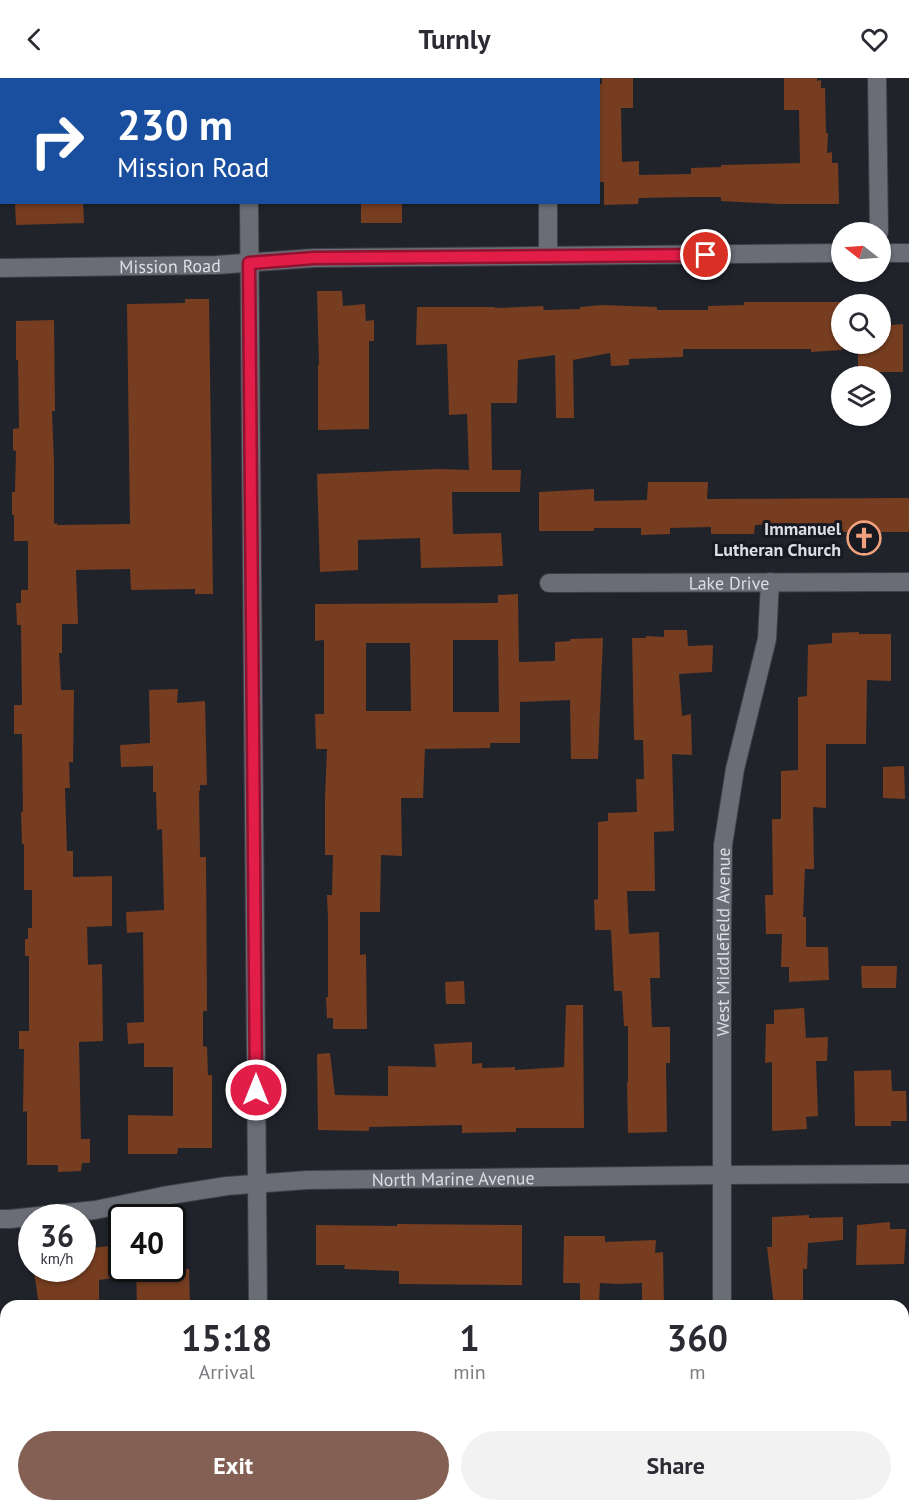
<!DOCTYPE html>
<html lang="en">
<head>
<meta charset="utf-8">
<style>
  :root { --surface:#fff; --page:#f2f2f3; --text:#2b2b33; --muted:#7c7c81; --accent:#846054 }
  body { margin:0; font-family:"PT Sans",sans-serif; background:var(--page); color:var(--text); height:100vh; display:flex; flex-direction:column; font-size:22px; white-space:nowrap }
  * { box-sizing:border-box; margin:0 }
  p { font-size:20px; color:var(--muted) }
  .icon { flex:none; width:33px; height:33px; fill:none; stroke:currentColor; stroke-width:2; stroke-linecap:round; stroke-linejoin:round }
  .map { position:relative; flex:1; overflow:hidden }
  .drawer { position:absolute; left:0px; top:1222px; width:909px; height:212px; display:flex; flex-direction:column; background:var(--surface); border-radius:18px 18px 0 0; box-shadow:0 2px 4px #0004 }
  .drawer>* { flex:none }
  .top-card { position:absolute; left:0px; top:0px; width:600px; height:126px; box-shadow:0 2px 4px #0004; background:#1a4fa0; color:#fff; overflow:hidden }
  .needle { width:39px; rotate:287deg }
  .buttons { position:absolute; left:831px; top:144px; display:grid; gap:12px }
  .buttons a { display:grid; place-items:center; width:60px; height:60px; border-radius:50%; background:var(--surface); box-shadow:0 2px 4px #0004; font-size:30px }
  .speed { position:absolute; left:18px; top:1126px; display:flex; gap:12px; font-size:30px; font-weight:700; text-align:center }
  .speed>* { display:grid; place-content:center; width:78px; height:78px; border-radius:50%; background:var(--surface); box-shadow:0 2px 4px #0004; line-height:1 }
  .speed small { font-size:15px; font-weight:400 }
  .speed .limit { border:3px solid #111; border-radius:9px; background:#fff; color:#111 }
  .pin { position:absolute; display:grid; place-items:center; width:51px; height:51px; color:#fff; margin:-26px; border:3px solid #fff; border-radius:50%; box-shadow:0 2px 6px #0007 }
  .me { position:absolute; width:66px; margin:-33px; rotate:0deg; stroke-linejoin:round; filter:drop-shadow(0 0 4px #0008) }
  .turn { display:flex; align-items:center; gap:21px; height:126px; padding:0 18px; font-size:27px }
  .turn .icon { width:78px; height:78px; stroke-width:2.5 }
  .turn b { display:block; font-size:42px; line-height:51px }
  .eta { display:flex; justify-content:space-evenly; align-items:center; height:102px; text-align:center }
  .eta b { font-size:36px; font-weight:800; line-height:42px }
  .action { display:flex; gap:12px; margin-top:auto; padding:12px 18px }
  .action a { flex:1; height:69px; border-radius:36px; background:var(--accent); color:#fff; font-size:24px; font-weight:800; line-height:69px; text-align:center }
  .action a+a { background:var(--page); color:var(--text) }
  header { display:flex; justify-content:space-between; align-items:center; height:78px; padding:0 18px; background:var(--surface); font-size:27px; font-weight:800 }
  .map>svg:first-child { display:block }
  .building { fill:#763d20; fill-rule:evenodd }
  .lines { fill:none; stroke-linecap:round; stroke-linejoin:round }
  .service-casing { stroke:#3d3e45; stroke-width:15 }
  .minor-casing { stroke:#3d3e45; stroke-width:20 }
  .tertiary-casing { stroke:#3d3e45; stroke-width:20 }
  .service { stroke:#6a6c76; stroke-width:14 }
  .minor { stroke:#6a6c76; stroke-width:18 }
  .tertiary { stroke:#6a6c76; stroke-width:18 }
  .route-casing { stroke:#92132f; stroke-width:15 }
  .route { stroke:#e11d48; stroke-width:10 }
  .labels { text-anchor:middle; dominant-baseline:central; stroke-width:6; stroke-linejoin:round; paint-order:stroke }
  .street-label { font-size:18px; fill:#dddee4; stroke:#181921 }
  .poi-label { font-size:18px; font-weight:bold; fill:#dddee4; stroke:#181921; text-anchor:end }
</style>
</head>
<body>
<header><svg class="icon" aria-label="back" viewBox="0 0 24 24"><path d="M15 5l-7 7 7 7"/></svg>Turnly<svg class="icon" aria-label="heart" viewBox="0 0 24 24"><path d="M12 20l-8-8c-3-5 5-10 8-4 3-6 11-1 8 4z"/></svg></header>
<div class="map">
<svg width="909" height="1433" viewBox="0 0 909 1433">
  <rect width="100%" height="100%" fill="#21232b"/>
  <g class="building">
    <path d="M 602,0 L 633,0 L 633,30 L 621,30 L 622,84 L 639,83 L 639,97 L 691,96 L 691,90 L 721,89 L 721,87 L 800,85 L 799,32 L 784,32 L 784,0 L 817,0 L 817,3 L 821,2 L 821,10 L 825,10 L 826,55 L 828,55 L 827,75 L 832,74 L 832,85 L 838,85 L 839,126 L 780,126 L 721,123 L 721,119 L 692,119 L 639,120 L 638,126 L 604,127 L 604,104 L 598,104 L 598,6 L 602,6 Z"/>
    <path d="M 15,124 L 83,124 L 84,145 L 16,147 Z"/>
    <rect x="361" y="124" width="41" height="21"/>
    <path d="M 317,213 L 342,213 L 343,228 L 365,226 L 366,243 L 374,242 L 374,263 L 369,263 L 369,351 L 318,352 L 318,287 L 319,287 Z"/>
    <path d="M 185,221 L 209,221 L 213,516 L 195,516 L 195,511 L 131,512 L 130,491 L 76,492 L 78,546 L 62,546 L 62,575 L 59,575 L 61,612 L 74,612 L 73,684 L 69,684 L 70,710 L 65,710 L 67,773 L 73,773 L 73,799 L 112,798 L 112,848 L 87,849 L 88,887 L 102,886 L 103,963 L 79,964 L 81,1061 L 90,1061 L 90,1085 L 82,1085 L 81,1093 L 58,1094 L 58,1087 L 27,1087 L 27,1033 L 23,1034 L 24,971 L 19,971 L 19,953 L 29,953 L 29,878 L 25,878 L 25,861 L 28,861 L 28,850 L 32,850 L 32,812 L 24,812 L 24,766 L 22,766 L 21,734 L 23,734 L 22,656 L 14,656 L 14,627 L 22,627 L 21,547 L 17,547 L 16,525 L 21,525 L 21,512 L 28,512 L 28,463 L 14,463 L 14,437 L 12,437 L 12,414 L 15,414 L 16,373 L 13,372 L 13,351 L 19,350 L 18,282 L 16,282 L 16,243 L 54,242 L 55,333 L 52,333 L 54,384 L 54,446 L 57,445 L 57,447 L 130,446 L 127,226 L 185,225 Z"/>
    <path d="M 744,224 L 842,224 L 842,272 L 811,274 L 811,271 L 683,271 L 683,279 L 629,281 L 629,287 L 611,288 L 610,275 L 573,282 L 574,340 L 556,340 L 555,277 L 518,282 L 517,325 L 491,325 L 492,392 L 521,392 L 520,414 L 452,414 L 453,456 L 501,455 L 503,488 L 421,490 L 420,460 L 358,462 L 358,492 L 320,494 L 317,396 L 439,391 L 469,392 L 467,336 L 449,337 L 447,266 L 416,267 L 417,229 L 495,229 L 495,230 L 543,228 L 544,232 L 580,231 L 580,229 L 602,227 L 657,229 L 657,232 L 708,232 L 708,228 L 744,227 Z"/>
    <path d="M 903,246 L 903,294 L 858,294 L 858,266 L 880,266 L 880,248 Z"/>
    <path d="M 648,404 L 708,404 L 707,421 L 909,420 L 909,454 L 813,454 L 813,450 L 797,451 L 796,445 L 755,447 L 754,456 L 711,456 L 711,449 L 670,450 L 670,456 L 641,457 L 641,450 L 594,450 L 594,453 L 539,453 L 539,414 L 594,411 L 594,423 L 647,422 Z"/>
    <path d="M 518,516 L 519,584 L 555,583 L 555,564 L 570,563 L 570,561 L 603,560 L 598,681 L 571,681 L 570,622 L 520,624 L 520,665 L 490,665 L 490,670 L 425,671 L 423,720 L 401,720 L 402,778 L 381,777 L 380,834 L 360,834 L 360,877 L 366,876 L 367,951 L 333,951 L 333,940 L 327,940 L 326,919 L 328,919 L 328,840 L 327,817 L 332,817 L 333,777 L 325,777 L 325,720 L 327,671 L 316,671 L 315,636 L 324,636 L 324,562 L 315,563 L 315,526 L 498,525 L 498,517 ZM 453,562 L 498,562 L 499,634 L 453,634 ZM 366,565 L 410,565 L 411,633 L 366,633 Z"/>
    <path d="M 664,552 L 687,552 L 688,568 L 713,567 L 712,594 L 679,596 L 682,638 L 691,636 L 692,677 L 672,676 L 674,753 L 654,754 L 655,813 L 627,813 L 629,856 L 659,854 L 660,900 L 650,900 L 652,949 L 670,949 L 670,985 L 666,985 L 667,1054 L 628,1055 L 627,1004 L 628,1004 L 628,948 L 624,948 L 622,913 L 614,913 L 611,852 L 595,852 L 594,822 L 598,821 L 598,744 L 608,743 L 608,735 L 637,734 L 636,701 L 644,701 L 643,662 L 634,662 L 632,560 L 646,560 L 646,558 L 664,559 Z"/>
    <path d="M 859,554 L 859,556 L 891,556 L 891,603 L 867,602 L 866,666 L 826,666 L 826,730 L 813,729 L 814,791 L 805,791 L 803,839 L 806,839 L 806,869 L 828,869 L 829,902 L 789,904 L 789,889 L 781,889 L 782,856 L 766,856 L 765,817 L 773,817 L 772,741 L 781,741 L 781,693 L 798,692 L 798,619 L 807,618 L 808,567 L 832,565 L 832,555 Z"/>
    <path d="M 178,611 L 177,625 L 205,623 L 207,707 L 200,707 L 200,713 L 199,713 L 200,779 L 206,779 L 207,933 L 203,933 L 203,968 L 207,969 L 208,997 L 212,997 L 212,1070 L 178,1070 L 177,1076 L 128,1076 L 128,1037 L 173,1038 L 173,989 L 144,989 L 144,965 L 128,966 L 127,945 L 144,944 L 143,854 L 127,855 L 126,834 L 164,832 L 162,751 L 157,752 L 156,714 L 153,714 L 153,688 L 121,689 L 120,667 L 150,665 L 149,612 Z"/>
    <path d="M 904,688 L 905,721 L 883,720 L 883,689 Z"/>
    <path d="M 861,888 L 897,888 L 896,910 L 862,910 Z"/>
    <path d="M 464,903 L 465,926 L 446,926 L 445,904 Z"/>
    <path d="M 566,927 L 583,927 L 584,1050 L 516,1050 L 516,1054 L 462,1055 L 462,1047 L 369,1049 L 369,1053 L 318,1052 L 317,976 L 330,975 L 335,1017 L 388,1018 L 388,988 L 436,989 L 434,966 L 472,964 L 472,986 L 482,985 L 482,990 L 515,989 L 515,992 L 564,989 Z"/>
    <path d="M 804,930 L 806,960 L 828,959 L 827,983 L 816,983 L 818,1038 L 806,1039 L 807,1051 L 772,1053 L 772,984 L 765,985 L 766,946 L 774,946 L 774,932 Z"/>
    <path d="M 891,992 L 892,1013 L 906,1013 L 907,1043 L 891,1043 L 891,1048 L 855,1048 L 854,993 Z"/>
    <path d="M 809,1137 L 809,1140 L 843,1139 L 843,1162 L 808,1165 L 807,1191 L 803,1191 L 803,1228 L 774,1228 L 767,1169 L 772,1169 L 772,1139 Z"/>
    <path d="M 890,1144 L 890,1151 L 906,1151 L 904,1186 L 856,1187 L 857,1147 Z"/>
    <path d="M 397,1146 L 522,1147 L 522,1207 L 399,1206 L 399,1193 L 344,1191 L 345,1187 L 316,1187 L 316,1147 L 397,1148 Z"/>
    <path d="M 564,1158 L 605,1158 L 605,1164 L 656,1162 L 655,1175 L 663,1174 L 664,1228 L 642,1228 L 642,1205 L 617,1206 L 600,1205 L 599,1224 L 580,1224 L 580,1205 L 563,1205 Z"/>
    <path d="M 110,1168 L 113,1200 L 99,1202 L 99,1225 L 76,1228 L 39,1228 L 34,1193 L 48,1191 L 82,1191 L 82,1171 Z"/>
    <path d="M 136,1191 L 189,1191 L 190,1228 L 137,1228 Z"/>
  </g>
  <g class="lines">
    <defs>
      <path id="service" d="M 365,0 L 368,2"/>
      <g id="minor">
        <path d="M 547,0 L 547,2"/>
        <path d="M 877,0 L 879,154"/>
        <path d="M 548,124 L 548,178"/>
        <path d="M 880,175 L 909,175"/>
        <path id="s1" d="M 0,190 L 216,187 L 314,180 L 842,175"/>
        <path id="s2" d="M 549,505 L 909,504"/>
        <path id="s3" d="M 0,1141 L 10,1141 L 95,1132 L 163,1118 L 227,1108 L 307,1102 L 721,1097 L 909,1096"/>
        <path id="s4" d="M 722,1228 L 722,854 L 723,767 L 735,691 L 767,561 L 770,504"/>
        <path d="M 723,1428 L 723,1433"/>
      </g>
      <g id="tertiary">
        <path d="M 248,0 L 248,2"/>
        <path d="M 249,124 L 258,1228"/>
        <path d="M 260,1428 L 260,1433"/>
      </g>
    </defs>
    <use href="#service" class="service-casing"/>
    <use href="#minor" class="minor-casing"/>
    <use href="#tertiary" class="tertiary-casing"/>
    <use href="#service" class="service"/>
    <use href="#minor" class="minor"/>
    <use href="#tertiary" class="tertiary"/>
  </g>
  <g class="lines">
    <defs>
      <path id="route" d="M 256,1012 L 249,185 L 314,180 L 706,177"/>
    </defs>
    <use href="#route" class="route-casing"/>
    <use href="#route" class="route"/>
  </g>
  <defs>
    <symbol id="church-ring" viewBox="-11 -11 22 22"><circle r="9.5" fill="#181921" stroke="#f1a17c" stroke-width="1.5"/><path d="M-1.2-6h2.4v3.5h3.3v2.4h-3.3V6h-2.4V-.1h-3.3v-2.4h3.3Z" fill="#f1a17c"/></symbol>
  </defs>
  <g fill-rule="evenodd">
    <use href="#church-ring" x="845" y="441" width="38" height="38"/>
  </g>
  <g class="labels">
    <g class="street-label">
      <text stroke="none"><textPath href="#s1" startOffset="170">Mission Road</textPath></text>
      <text stroke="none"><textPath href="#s2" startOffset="180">Lake Drive</textPath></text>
      <text stroke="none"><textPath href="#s4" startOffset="364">West Middlefield Avenue</textPath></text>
      <text stroke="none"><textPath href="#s3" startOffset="456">North Marine Avenue</textPath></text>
    </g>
    <g class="poi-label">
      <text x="841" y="450">Immanuel<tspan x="841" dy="21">Lutheran Church</tspan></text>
    </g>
  </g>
</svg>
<div class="buttons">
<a><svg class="needle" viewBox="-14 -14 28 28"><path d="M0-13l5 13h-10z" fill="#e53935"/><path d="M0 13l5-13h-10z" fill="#7c7c81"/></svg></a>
<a><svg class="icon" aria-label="search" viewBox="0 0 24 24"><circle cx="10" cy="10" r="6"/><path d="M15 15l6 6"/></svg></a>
<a><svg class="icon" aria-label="layers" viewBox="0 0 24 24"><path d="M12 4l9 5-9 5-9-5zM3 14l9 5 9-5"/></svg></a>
</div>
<div class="speed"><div>36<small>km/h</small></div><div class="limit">40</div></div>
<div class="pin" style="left:706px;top:177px;background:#d93025"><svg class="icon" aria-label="arrive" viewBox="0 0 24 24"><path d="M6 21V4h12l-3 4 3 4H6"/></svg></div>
<svg class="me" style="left:256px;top:1012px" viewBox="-20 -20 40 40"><circle r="17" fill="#e11d48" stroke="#fff" stroke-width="3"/><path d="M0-11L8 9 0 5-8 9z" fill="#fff"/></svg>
<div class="top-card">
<div class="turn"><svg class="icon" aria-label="right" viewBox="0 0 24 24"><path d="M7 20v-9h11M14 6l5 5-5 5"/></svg><div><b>230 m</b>Mission Road</div></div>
</div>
<section class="drawer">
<div class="eta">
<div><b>15:18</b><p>Arrival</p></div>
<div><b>1</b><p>min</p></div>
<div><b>360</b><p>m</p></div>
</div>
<div class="action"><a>Exit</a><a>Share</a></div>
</section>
</div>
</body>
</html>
